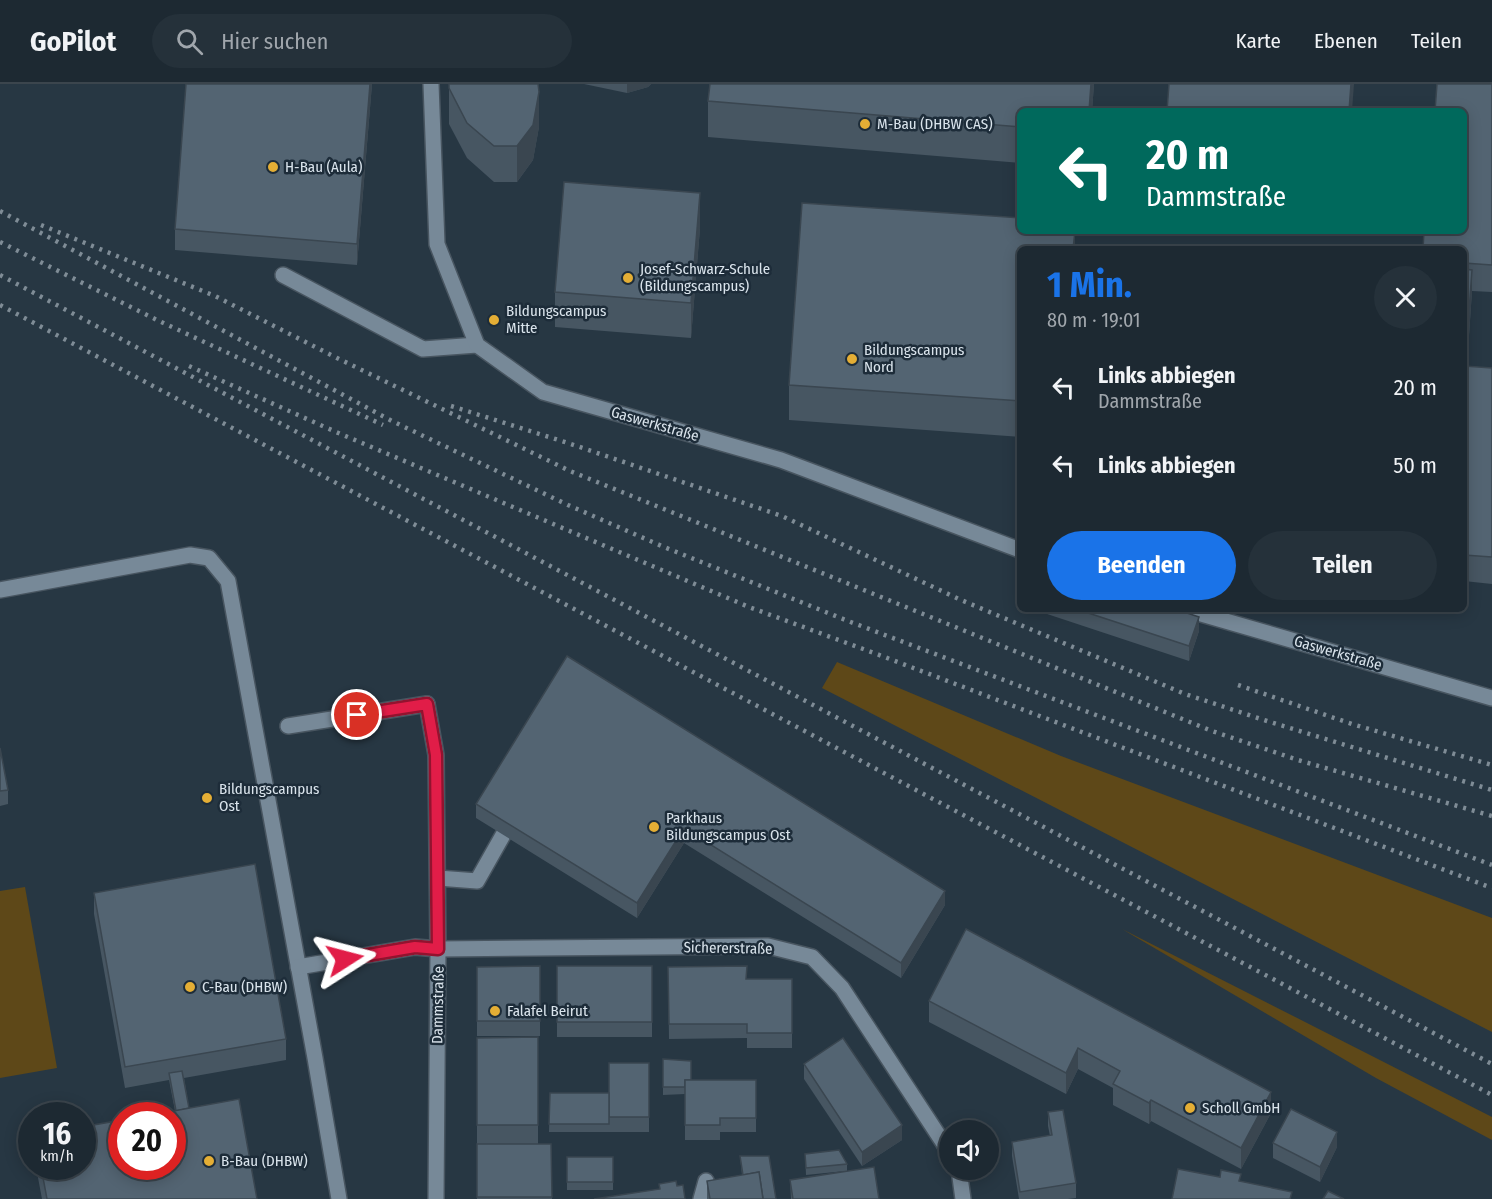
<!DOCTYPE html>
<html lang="de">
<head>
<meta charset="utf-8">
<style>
  :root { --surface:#1d2932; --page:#25313a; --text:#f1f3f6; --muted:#a0a6ac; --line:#3b454d; --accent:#1a73e8 }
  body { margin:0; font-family:"Fira Sans Condensed",sans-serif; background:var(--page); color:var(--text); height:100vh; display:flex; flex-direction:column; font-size:22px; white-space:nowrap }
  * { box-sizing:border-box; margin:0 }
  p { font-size:20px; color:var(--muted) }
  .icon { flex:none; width:33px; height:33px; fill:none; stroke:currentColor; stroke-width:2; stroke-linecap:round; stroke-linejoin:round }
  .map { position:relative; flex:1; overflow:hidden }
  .details { position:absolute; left:1017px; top:162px; width:450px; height:366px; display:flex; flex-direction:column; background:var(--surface); border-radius:9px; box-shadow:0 3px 15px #0003,0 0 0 2px var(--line) }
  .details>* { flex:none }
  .top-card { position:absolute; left:1017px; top:24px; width:450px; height:126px; border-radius:9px; box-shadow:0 3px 15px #0003,0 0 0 2px var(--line); background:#00695c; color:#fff; overflow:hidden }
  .fabs { position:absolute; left:939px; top:1036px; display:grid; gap:12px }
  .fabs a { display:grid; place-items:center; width:60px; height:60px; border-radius:50%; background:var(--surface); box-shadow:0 3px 15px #0003,0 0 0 2px var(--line); font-size:30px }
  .speed { position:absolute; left:18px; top:1018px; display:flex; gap:12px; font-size:30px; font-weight:700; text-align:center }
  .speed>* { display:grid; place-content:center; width:78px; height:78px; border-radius:50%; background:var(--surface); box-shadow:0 3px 15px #0003,0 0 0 2px var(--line); line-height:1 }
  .speed small { font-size:15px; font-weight:400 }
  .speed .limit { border:9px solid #d22; background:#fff; color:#111 }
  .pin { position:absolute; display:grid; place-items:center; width:51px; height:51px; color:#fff; margin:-26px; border:3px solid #fff; border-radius:50%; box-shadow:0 2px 6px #0007 }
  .me { position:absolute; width:66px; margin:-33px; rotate:81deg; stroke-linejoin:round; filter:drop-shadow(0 0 4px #0008) }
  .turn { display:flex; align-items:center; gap:21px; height:126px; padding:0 30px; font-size:27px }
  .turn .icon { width:78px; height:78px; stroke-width:2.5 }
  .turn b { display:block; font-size:42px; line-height:51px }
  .round { display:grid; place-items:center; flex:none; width:63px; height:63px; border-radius:32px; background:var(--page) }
  .headline { display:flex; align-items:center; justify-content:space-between; height:102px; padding:0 30px }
  h1 { font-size:36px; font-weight:700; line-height:45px; color:var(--accent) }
  .cta { display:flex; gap:12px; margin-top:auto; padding:12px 30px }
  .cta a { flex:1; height:69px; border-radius:36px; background:var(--accent); color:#fff; font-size:24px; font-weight:700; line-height:69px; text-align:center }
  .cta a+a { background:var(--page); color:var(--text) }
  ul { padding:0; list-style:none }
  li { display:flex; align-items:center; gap:18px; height:78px; padding:0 30px }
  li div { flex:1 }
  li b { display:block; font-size:22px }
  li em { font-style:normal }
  header { display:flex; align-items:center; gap:36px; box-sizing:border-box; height:84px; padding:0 30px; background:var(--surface); border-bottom:2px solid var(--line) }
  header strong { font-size:28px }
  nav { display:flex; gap:33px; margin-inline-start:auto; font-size:21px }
  .search { width:420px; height:54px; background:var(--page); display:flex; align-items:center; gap:15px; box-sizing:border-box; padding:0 21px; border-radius:33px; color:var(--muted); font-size:22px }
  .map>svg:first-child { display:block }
  .green { fill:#5e4818 }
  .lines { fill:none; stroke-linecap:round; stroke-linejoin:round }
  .lane-casing { stroke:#485560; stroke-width:18 }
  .street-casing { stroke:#485560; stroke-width:18 }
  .lane { stroke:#778998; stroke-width:15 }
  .street { stroke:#778998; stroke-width:15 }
  .rail { stroke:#7f8c96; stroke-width:4.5; stroke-dasharray:3 6; stroke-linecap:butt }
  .wall { fill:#475662 }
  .shaded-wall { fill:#3a4650 }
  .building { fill:#536472; stroke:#3a4650; stroke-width:1.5 }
  .route-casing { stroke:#92132f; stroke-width:15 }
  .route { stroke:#e11d48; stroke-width:10 }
  .poi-dot { fill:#e4ae35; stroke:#1d2c39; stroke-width:2 }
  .labels { text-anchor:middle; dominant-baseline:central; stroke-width:5; stroke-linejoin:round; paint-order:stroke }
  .poi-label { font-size:15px; fill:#dae4ec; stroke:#1d2c39; text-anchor:start }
  .street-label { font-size:15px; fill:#dae4ec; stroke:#1d2c39 }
</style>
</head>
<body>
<header>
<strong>GoPilot</strong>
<div class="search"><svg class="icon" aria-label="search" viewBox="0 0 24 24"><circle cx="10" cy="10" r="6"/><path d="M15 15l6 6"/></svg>Hier suchen</div>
<nav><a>Karte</a><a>Ebenen</a><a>Teilen</a></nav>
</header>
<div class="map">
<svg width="1492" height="1115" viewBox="0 0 1492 1115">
  <rect width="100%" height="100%" fill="#273743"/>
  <g class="green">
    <path d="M 837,578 L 1061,672 L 1492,834 L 1492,948 L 822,604 Z"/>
    <path d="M 25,803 L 57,984 L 0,994 L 0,807 Z"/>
    <path d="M 1122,845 L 1492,1033 L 1492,1056 L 1376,994 Z"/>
  </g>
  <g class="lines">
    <defs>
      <g id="lane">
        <path d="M 283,191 L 423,265 L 477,261"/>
        <path d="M 0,506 L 190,471 L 209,474 L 228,497 L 315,974 L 339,1115"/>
        <path d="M 288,642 L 427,620"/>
        <path d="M 438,794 L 477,797 L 503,751"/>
        <path d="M 298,883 L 415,863 L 438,865"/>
        <path d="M 701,1115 L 706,1097"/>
      </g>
      <g id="street">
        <path d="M 431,0 L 437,160 L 477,261 L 543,308 L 781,376 L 1020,466"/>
        <path d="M 1184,525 L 1492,614"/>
        <path d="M 427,620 L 436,671 L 438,865 L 436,1115"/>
        <path d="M 438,865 L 768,862 L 812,873 L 842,904 L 950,1069"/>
        <path d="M 959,1086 L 963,1115"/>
      </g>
    </defs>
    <use href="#lane" class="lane-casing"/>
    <use href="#street" class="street-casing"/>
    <use href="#lane" class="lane"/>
    <use href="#street" class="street"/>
    <g class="rail">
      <path d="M 0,127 L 392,337 L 568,421 L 664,463 L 848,537 L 1492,781"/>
      <path d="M 41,141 L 215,212 L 337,274 L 570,387 L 1212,647 L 1298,676 L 1492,732"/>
      <path d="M 0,158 L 157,236 L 383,341"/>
      <path d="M 0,191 L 1492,980"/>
      <path d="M 0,221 L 1492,1011"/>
      <path d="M 189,282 L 336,348 L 749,523 L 874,569 L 1492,804"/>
      <path d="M 451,322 L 568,359 L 782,432 L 961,516 L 1185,610 L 1267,637 L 1492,706"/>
      <path d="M 1238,601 L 1352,640 L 1492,681"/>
    </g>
  </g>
  <g class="wall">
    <path d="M 372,0 L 357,181 L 175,166 L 175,145 Z"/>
    <path d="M 449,0 L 539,43 L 533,76 L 517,98 L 494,98 L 467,74 L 449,40 Z"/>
    <path d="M 584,0 L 651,0 L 648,3 L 627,9 Z"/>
    <path d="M 710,0 L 1094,0 L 1092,27 L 1020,27 L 1020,79 L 708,53 L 708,17 Z"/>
    <path d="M 1492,0 L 1492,208 L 1472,207 L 1467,282 L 1492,284 L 1492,500 L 1464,497 L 1464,165 Z"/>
    <path d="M 802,119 L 1020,134 L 1020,147 L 1075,147 L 1075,165 L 1020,165 L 1020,353 L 789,336 L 789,301 Z"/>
    <path d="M 700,144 L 691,254 L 555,243 L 555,208 Z"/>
    <path d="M 1032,525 L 1175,525 L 1199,547 L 1189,577 Z"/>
    <path d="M 567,572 L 945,821 L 901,894 L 684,759 L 637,834 L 476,734 L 476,720 Z"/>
    <path d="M 0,664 L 8,706 L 8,720 L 0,722 Z"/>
    <path d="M 94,809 L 286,955 L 286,976 L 184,994 L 189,1024 L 257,1115 L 42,1115 L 36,1083 L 82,1083 L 175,1027 L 169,996 L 125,1004 L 94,830 Z"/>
    <path d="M 966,845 L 1271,1029 L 1241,1085 L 1151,1037 L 1149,1040 L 1113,1021 L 1113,1004 L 1078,985 L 1066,1010 L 929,938 L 929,917 Z"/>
    <path d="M 540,882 L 540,952 L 477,952 L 477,883 Z"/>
    <rect x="557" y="882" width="95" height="71"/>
    <path d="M 668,883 L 746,895 L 792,895 L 792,964 L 747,964 L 747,954 L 669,955 Z"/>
    <path d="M 538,953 L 538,1060 L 551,1060 L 552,1115 L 477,1115 L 477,954 Z"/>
    <path d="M 663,975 L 691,996 L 756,996 L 756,1048 L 720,1048 L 720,1056 L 685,1056 L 685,1010 L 663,1011 Z"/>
    <path d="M 649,979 L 649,1048 L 549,1048 L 550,1009 L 609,1009 Z"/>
    <path d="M 804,980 L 902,1056 L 862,1082 L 804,995 Z"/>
    <path d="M 1048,1028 L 1076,1099 L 1076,1114 L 1068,1115 L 1019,1115 L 1012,1072 L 1012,1058 L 1050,1052 L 1048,1042 Z"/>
    <path d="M 1273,1059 L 1337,1063 L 1320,1098 L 1273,1074 Z"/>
    <path d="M 805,1070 L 847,1080 L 847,1087 L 879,1115 L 791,1115 L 790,1096 L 845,1087 L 806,1091 Z"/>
    <path d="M 740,1072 L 776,1115 L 707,1115 L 707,1097 L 742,1091 Z"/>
    <rect x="567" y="1073" width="46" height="33"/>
  </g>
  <g class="shaded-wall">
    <path d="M 370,0 L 372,0 L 357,181 L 357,160 Z"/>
    <path d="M 627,0 L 651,0 L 648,3 L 627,9 Z"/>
    <path d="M 1091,0 L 1094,0 L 1092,27 L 1089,27 Z"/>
    <path d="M 1351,0 L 1354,0 L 1352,27 L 1349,27 Z"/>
    <path d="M 539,8 L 539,43 L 533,76 L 517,98 L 517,62 Z"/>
    <path d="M 700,109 L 700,144 L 691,254 L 691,219 Z"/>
    <path d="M 1075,147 L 1075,165 L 1073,165 Z"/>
    <path d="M 1472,186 L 1472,207 L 1465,309 L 1465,288 Z"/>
    <path d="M 1199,533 L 1199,547 L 1189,577 L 1189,562 Z"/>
    <path d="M 684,744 L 684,759 L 637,834 L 637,819 Z"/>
    <path d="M 945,807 L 945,821 L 901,894 L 901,879 Z"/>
    <path d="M 1078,964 L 1078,985 L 1066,1010 L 1066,989 Z"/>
    <path d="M 1271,1008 L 1271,1029 L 1241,1085 L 1241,1064 Z"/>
    <path d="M 1151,1016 L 1151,1037 L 1149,1040 L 1149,1019 Z"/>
    <path d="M 902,1041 L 902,1056 L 862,1082 L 862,1068 Z"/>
    <path d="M 1337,1048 L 1337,1063 L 1320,1098 L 1320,1083 Z"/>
  </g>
  <g class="building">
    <path d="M 186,0 L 370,0 L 357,160 L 175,145 Z"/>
    <path d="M 449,0 L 538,0 L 539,8 L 533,41 L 517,62 L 494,62 L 467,39 L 449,4 Z"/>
    <path d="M 710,0 L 1091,0 L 1089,27 L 1020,27 L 1020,43 L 708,17 Z"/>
    <path d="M 1169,0 L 1351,0 L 1349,27 L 1167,27 Z"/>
    <path d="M 1437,0 L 1492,0 L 1492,181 L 1464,179 L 1464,165 L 1423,165 L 1424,147 L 1464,147 L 1464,27 L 1435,27 Z"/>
    <path d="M 564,98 L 700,109 L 691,219 L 555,208 Z"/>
    <path d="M 802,119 L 1020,134 L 1020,147 L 1075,147 L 1073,165 L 1020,165 L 1020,317 L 789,301 Z"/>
    <path d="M 1464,185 L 1472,186 L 1465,282 L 1464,282 Z"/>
    <path d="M 1464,282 L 1492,284 L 1492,473 L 1464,471 Z"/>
    <path d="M 1076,525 L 1175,525 L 1199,533 L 1189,562 Z"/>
    <path d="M 567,572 L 945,807 L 901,879 L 684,744 L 637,819 L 476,720 Z"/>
    <path d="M 0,664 L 8,706 L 0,707 Z"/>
    <path d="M 255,780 L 286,955 L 125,983 L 94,809 Z"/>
    <path d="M 966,845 L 1271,1008 L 1241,1064 L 1151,1016 L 1149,1019 L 1113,1000 L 1120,987 L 1078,964 L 1066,989 L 929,917 Z"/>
    <path d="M 540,882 L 540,937 L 477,937 L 477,883 Z"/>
    <rect x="557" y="882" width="95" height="56"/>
    <path d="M 747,882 L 746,895 L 792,895 L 792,949 L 747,949 L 747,940 L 669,940 L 668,883 Z"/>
    <path d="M 538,953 L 538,1041 L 477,1041 L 477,954 Z"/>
    <path d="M 843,954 L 902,1041 L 862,1068 L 804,980 Z"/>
    <path d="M 663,975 L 691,977 L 691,996 L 685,996 L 685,1003 L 663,1003 Z"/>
    <rect x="609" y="979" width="40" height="54"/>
    <path d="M 182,987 L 189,1024 L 176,1027 L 169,989 Z"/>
    <path d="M 685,996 L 756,996 L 756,1034 L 720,1034 L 720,1041 L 685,1041 Z"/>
    <path d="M 550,1009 L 609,1009 L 609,1040 L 549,1040 Z"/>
    <path d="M 239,1015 L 257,1115 L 47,1115 L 41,1083 L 82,1083 L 82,1043 L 122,1036 L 122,1083 L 172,1083 L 172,1032 L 146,1032 Z"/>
    <path d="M 1291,1025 L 1337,1048 L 1320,1083 L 1273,1059 Z"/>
    <path d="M 1063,1026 L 1076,1099 L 1020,1108 L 1012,1058 L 1052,1051 L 1048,1028 Z"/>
    <path d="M 477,1060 L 551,1060 L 552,1113 L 477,1113 Z"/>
    <path d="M 839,1066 L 847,1080 L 806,1084 L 805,1070 Z"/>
    <path d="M 740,1072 L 769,1072 L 776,1115 L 763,1115 L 759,1088 L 743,1091 Z"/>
    <rect x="567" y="1073" width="46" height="25"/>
    <path d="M 874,1083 L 879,1115 L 793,1115 L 790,1096 Z"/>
    <path d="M 1178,1085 L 1220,1093 L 1221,1086 L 1241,1090 L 1239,1097 L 1292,1108 L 1290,1115 L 1172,1115 Z"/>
    <path d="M 759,1088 L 763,1115 L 710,1115 L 707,1097 Z"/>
    <path d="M 676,1097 L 677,1102 L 683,1101 L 685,1115 L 594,1115 L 660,1105 L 659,1100 Z"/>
    <path d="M 1328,1107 L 1344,1115 L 1323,1115 Z"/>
  </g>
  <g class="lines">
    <defs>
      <path id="route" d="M 345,875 L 415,863 L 438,865 L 436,671 L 427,620 L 357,631"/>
    </defs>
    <use href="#route" class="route-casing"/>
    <use href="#route" class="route"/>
  </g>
  <g class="poi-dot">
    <circle cx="865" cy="40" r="6"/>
    <circle cx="273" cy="83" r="6"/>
    <circle cx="628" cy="194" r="6"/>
    <circle cx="494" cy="236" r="6"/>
    <circle cx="852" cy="275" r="6"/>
    <circle cx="207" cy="714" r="6"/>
    <circle cx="654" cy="743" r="6"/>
    <circle cx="190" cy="903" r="6"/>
    <circle cx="495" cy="927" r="6"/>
    <circle cx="1190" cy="1024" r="6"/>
    <circle cx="209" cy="1077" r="6"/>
  </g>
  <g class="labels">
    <g class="poi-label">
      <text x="877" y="40">M-Bau (DHBW CAS)</text>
      <text x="285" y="83">H-Bau (Aula)</text>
      <text x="640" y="185">Josef-Schwarz-Schule<tspan x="640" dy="17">(Bildungscampus)</tspan></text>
      <text x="506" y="227">Bildungscampus<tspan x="506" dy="17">Mitte</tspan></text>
      <text x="864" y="266">Bildungscampus<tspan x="864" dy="17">Nord</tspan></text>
      <text x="219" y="705">Bildungscampus<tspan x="219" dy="17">Ost</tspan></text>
      <text x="666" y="734">Parkhaus<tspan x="666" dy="17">Bildungscampus Ost</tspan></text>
      <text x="202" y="903">C-Bau (DHBW)</text>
      <text x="507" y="927">Falafel Beirut</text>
      <text x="1202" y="1024">Scholl GmbH</text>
      <text x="221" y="1077">B-Bau (DHBW)</text>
    </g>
    <g class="street-label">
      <text transform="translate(655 340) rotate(16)">Gaswerkstraße</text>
      <text transform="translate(1338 569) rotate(16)">Gaswerkstraße</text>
      <text transform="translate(728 864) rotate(1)">Sichererstraße</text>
      <text transform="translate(438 921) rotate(-89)">Dammstraße</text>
    </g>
  </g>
</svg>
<div class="fabs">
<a><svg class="icon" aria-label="sound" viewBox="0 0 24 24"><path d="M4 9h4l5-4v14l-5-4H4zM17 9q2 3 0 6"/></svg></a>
</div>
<div class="speed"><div>16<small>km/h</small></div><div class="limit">20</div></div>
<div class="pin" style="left:357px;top:631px;background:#d93025"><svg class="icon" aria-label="arrive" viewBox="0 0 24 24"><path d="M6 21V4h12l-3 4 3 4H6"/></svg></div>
<svg class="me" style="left:345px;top:875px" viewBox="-20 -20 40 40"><path d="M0-17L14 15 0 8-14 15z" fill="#e11d48" stroke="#fff" stroke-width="4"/></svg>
<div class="top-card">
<div class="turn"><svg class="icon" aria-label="left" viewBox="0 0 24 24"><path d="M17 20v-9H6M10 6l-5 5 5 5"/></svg><div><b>20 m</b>Dammstraße</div></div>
</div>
<section class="details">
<div class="headline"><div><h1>1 Min.</h1><p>80 m · 19:01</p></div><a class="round"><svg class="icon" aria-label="close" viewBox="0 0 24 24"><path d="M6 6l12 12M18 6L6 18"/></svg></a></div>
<ul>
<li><svg class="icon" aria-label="left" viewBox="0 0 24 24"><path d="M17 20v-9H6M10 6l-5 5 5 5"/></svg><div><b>Links abbiegen</b><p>Dammstraße</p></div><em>20 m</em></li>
<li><svg class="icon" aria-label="left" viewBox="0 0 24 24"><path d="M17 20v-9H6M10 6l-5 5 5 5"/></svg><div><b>Links abbiegen</b></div><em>50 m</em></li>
</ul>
<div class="cta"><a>Beenden</a><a>Teilen</a></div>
</section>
</div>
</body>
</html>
